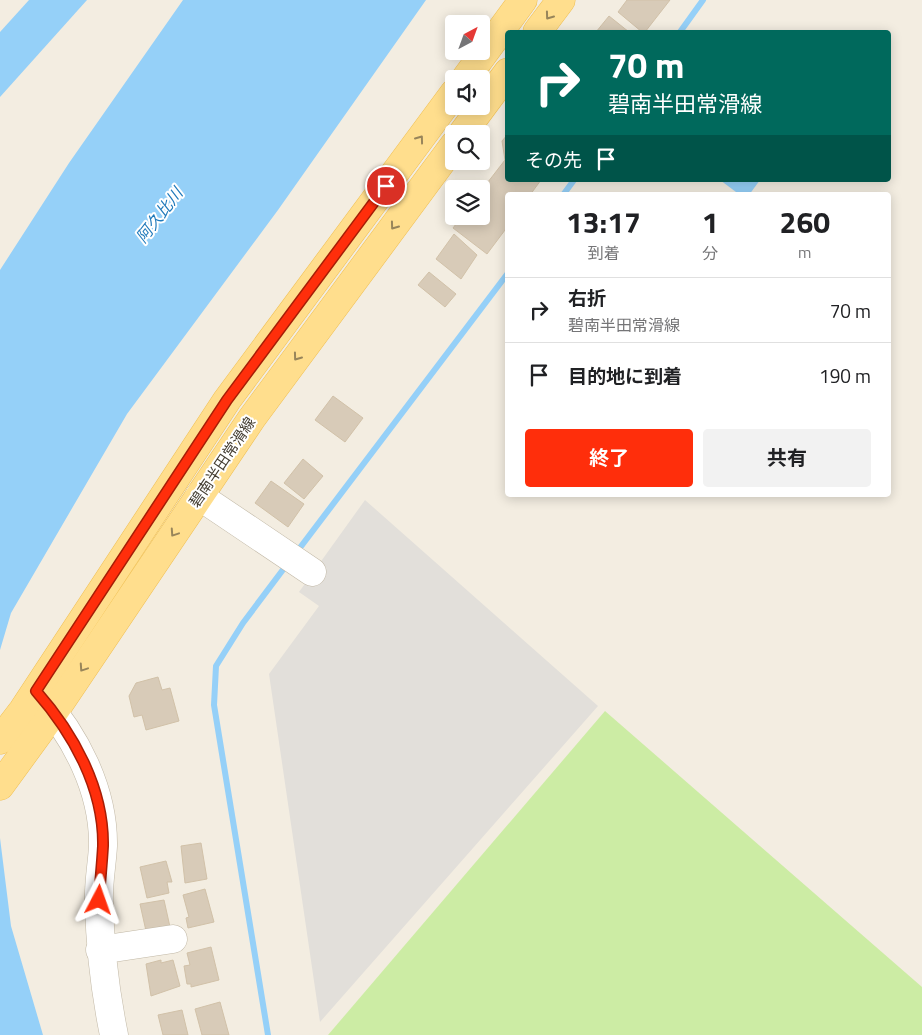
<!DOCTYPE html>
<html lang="ja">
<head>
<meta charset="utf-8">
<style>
  :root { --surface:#fff; --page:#f2f2f2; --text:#202124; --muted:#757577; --line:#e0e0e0; --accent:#ff2e0b }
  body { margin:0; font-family:"Titillium Web","Noto Sans JP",sans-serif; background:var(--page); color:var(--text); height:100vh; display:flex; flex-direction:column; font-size:19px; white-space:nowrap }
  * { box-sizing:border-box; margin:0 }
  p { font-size:16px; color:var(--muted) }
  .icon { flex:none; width:28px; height:28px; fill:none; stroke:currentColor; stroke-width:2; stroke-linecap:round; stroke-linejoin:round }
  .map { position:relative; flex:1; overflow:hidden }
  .panel { position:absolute; left:505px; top:192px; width:386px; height:305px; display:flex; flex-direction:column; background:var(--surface); border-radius:5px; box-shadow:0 2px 12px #0003 }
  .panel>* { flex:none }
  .guide { position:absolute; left:505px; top:30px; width:386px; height:152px; border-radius:5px; box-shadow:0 2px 12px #0003; background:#00695c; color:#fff; overflow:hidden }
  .needle { width:32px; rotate:41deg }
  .buttons { position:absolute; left:445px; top:15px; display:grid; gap:10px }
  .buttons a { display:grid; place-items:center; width:45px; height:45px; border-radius:5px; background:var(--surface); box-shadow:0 2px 12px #0003; font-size:25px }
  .pin { position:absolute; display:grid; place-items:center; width:42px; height:42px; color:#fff; margin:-21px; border:2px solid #fff; border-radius:50%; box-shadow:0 1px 5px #0007 }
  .me { position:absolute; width:55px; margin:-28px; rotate:4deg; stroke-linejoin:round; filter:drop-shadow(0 0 4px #0008) }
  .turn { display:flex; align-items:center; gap:18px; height:105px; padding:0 20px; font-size:22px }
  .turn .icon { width:65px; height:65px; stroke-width:2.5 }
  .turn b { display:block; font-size:35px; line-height:42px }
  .then { display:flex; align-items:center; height:48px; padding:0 20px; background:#0003; gap:10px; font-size:19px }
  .eta { display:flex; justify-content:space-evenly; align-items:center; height:85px; text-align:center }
  .eta b { font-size:30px; font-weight:700; line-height:35px }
  .cta { display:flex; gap:10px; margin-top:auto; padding:10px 20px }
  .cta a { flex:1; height:58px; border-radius:5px; background:var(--accent); color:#fff; font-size:20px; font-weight:700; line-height:58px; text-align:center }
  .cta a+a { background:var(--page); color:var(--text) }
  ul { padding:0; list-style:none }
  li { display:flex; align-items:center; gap:15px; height:65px; padding:0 20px; border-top:1px solid var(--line) }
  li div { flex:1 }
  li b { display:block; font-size:19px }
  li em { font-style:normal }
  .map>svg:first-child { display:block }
  .green { fill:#cceca4 }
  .parking { fill:#e2dfda }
  .water { fill:#95d0f8 }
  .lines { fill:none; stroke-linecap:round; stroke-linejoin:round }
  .stream { stroke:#95d0f8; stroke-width:6 }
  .building { fill:#d8cbb8; stroke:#d1c1a8 }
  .minor-casing { stroke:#c1b8a6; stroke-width:29 }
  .major-casing { stroke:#f0bf51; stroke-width:29 }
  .minor { stroke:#fff; stroke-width:28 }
  .major { stroke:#ffde8d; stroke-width:28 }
  .oneway { stroke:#98855a }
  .route-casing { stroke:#a61e07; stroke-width:12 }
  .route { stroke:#ff2e0b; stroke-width:9 }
  .labels { text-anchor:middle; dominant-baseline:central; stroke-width:4; stroke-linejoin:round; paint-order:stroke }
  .street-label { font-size:15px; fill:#443d31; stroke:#fff }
  .water-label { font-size:16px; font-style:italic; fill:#207abb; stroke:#fff }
</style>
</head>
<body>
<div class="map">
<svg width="922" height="1035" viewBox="0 0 922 1035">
  <rect width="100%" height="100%" fill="#f3ede1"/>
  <path class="green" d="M 605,711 L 922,987 L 922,1035 L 328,1035 Z"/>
  <path class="parking" d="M 365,500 L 598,706 L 320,1022 L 269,674 L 319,606 L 299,592 Z"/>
  <g class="water">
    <path d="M 29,0 L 87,0 L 0,97 L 0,32 Z"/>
    <path d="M 183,0 L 426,0 L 278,210 L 127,414 L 11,613 L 0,650 L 0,270 L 69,163 Z"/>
    <path d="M 720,180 L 760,180 L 749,195 L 740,195 Z"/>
    <path d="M 0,838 L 11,926 L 43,1035 L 0,1035 Z"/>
  </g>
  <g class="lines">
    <g class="stream">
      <path d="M 680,32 L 703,0"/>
      <path d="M 563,195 L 574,180"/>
      <path d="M 296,553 L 508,273"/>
      <path d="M 268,1035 L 214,705 L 216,666 L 243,623 L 288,563"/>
    </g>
  </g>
  <g class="building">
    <path d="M 627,0 L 670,0 L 645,32 L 642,32 L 618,12 Z"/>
    <path d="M 609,16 L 629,32 L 596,32 Z"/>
    <path d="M 508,134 L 508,180 L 541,180 L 530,195 L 508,195 L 508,226 L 487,254 L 453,228 L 462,216 L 481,216 L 481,191 L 505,160 L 502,141 Z"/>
    <path d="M 454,234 L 477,255 L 461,279 L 436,259 Z"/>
    <path d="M 429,272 L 456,294 L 445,307 L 418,285 Z"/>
    <path d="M 333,396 L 363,418 L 345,442 L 315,420 Z"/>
    <path d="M 303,459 L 323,476 L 304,499 L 284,483 Z"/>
    <path d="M 271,481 L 304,504 L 288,527 L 255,503 Z"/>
    <path d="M 158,677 L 162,690 L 170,688 L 179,721 L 146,730 L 142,715 L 134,717 L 129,696 L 136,683 Z"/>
    <path d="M 201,843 L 207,879 L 185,883 L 181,846 Z"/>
    <path d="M 166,861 L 172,882 L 167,882 L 169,893 L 147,898 L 140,867 Z"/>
    <path d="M 205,889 L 214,922 L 188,928 L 186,918 L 189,917 L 183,895 Z"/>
    <path d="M 164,900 L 170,927 L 146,931 L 140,904 Z"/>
    <path d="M 211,947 L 219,980 L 191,987 L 191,984 L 187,984 L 184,966 L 190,965 L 187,953 Z"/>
    <path d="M 161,960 L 161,963 L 173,960 L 180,986 L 151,996 L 146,964 Z"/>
    <path d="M 220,1002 L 229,1035 L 202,1035 L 195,1009 Z"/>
    <path d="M 182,1010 L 188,1035 L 163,1035 L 158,1015 Z"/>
  </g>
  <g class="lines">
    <defs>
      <g id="minor">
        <path d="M 199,496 L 312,572"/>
        <path d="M 39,695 C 75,735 104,790 103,846 C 102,865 98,884 99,903 C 100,948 105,991 114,1035"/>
        <path d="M 100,950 L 173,939"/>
      </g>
      <g id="major">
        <path d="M 537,32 L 561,0"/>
        <path d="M 465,79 L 523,0"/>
        <path d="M 462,134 L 508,72"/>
        <path d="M 0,740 L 23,710 L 227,400 L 454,93"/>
        <path d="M 0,786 L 54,712 L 252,418 L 454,145"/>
      </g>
    </defs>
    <use href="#minor" class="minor-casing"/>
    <use href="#major" class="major-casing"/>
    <use href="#minor" class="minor"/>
    <use href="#major" class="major"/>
  </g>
  <defs><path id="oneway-chevron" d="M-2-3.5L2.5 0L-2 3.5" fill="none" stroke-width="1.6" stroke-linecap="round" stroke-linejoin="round" transform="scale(1.25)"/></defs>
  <g class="oneway">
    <use href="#oneway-chevron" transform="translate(549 16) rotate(126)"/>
    <use href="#oneway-chevron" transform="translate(420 139) rotate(-54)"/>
    <use href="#oneway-chevron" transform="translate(394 226) rotate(126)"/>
    <use href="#oneway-chevron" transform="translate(297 357) rotate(126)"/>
    <use href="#oneway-chevron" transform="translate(174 533) rotate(124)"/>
    <use href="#oneway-chevron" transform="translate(83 668) rotate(124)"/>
  </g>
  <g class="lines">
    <defs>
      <path id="route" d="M 99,900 C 100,882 102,864 103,846 C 104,788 73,733 36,691 L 227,400 L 386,186"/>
    </defs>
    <use href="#route" class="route-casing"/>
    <use href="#route" class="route"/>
  </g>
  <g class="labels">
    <g class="street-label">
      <text transform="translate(222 462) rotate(-56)">碧南半田常滑線</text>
    </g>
    <g class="water-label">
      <text transform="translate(159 215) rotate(-52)">阿久比川</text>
    </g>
  </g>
</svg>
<div class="buttons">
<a><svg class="needle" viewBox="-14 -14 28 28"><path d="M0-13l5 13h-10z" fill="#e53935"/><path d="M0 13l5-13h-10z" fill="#757577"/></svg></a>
<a><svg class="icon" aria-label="sound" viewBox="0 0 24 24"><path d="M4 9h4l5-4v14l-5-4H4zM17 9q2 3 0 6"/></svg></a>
<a><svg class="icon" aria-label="search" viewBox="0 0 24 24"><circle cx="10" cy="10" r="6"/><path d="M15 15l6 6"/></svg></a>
<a><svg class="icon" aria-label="layers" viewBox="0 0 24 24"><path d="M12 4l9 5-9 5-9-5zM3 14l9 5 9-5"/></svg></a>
</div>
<div class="pin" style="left:386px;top:186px;background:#d93025"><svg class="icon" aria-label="arrive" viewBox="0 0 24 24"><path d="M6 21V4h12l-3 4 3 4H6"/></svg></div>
<svg class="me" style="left:99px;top:900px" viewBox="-20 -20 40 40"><path d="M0-17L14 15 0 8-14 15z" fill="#ff2e0b" stroke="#fff" stroke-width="4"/></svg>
<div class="guide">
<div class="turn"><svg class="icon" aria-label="right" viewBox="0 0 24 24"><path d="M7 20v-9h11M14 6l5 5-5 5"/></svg><div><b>70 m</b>碧南半田常滑線</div></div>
<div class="then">その先<svg class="icon" aria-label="arrive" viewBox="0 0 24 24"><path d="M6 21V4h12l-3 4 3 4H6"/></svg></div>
</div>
<section class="panel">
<div class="eta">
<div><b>13:17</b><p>到着</p></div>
<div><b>1</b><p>分</p></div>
<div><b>260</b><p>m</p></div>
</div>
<ul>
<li><svg class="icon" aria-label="right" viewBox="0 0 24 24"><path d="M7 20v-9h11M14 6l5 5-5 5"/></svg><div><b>右折</b><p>碧南半田常滑線</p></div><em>70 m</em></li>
<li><svg class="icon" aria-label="arrive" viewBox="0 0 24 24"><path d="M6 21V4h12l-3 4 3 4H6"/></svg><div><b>目的地に到着</b></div><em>190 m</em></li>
</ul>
<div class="cta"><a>終了</a><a>共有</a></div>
</section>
</div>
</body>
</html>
